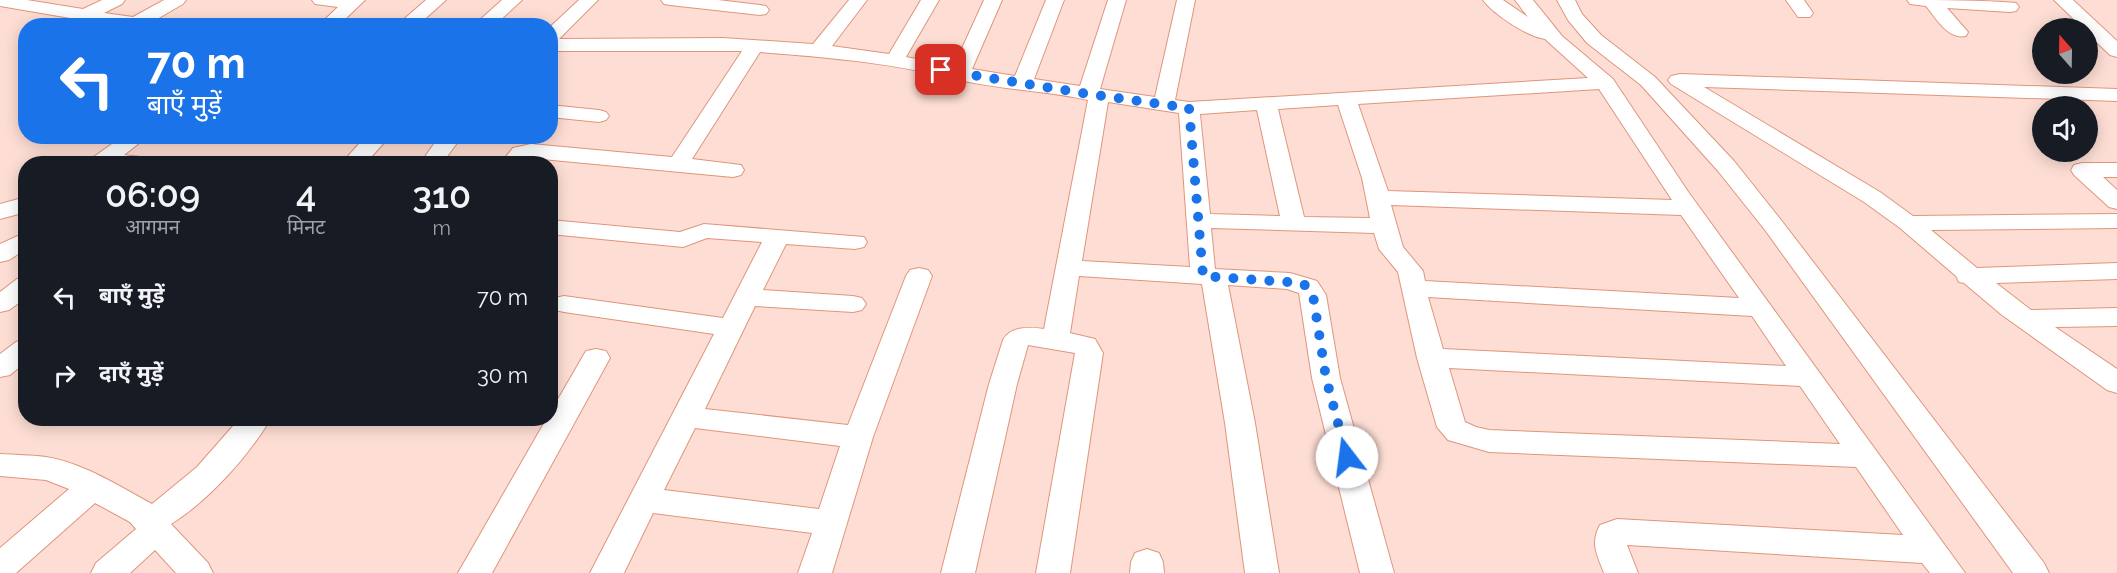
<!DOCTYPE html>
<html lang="hi">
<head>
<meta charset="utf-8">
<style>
  :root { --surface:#171b24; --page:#242831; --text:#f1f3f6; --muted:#9ea1a6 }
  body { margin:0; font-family:Raleway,"Noto Sans Devanagari",sans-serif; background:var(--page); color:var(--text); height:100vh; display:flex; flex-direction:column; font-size:22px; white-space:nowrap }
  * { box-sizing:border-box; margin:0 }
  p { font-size:20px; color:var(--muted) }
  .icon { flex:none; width:33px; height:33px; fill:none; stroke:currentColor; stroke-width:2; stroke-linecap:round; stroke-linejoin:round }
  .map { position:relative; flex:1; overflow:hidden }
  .details { position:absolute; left:18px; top:156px; width:540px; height:270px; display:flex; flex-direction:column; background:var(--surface); border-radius:24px; box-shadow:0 3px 15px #0003 }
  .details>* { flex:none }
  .hud { position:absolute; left:18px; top:18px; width:540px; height:126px; border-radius:24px; box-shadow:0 3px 15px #0003; background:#1a73e8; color:#fff; overflow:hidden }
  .needle { width:39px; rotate:340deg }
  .controls { position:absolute; left:2032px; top:18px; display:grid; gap:12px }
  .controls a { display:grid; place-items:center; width:66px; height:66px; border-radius:50%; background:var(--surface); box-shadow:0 3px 15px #0003; font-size:30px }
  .pin { position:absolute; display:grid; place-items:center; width:51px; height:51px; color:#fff; margin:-26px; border-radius:12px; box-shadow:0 3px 9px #0006 }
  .me { position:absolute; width:66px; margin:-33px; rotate:345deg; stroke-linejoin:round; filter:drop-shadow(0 0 4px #0008) }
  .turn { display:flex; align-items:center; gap:21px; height:126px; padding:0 30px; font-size:27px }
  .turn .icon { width:78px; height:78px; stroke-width:2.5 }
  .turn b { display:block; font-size:42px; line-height:51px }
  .eta { display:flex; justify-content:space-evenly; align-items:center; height:102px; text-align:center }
  .eta b { font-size:36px; font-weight:600; line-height:42px }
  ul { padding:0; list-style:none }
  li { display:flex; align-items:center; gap:18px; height:78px; padding:0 30px }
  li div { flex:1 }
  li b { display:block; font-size:22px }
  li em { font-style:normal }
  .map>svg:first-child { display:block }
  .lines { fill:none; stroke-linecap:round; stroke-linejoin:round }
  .minor-casing { stroke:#df957c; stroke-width:2 }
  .minor { fill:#fff; fill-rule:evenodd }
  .route { stroke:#1a73e8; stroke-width:10; stroke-dasharray:0 18 }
</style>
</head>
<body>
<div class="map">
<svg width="2117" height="573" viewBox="0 0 2117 573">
  <rect width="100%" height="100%" fill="#feded4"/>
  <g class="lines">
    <defs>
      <g id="minor">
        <path d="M 0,0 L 27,0 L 83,9 L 102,0 L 125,0 L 122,4 L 104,13 L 133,17 L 164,0 L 186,0 L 183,4 L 145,26 L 117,26 L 0,6 Z"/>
        <path d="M 312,0 L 365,0 L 338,26 L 318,26 L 338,7 L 315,4 Z"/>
        <path d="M 426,0 L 446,0 L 417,26 L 396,26 Z"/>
        <path d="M 502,0 L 522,0 L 494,26 L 473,26 Z"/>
        <path d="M 579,0 L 598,0 L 559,39 L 723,38 L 813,44 L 849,0 L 867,0 L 832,46 L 889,54 L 921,0 L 939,0 L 906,57 L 954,66 L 984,0 L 1002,0 L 972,69 L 1015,76 L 1046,0 L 1064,0 L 1034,79 L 1080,86 L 1108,0 L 1126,0 L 1100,89 L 1155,97 L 1177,0 L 1195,0 L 1175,100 L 1189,102 L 1588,78 L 1545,39 C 1528,37 1493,14 1483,0 L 1503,0 L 1528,17 L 1515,0 L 1533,0 L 1562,36 L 1613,79 L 1689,193 L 1965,573 L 1930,573 L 1922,563 L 1627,545 L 1638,573 L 1604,573 C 1597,555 1590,543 1600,525 L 1617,519 L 1903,535 L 1856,467 L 1489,452 L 1448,440 L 1437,427 L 1417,358 L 1398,272 L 1379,249 L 1374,233 L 1211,228 L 1215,269 L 1290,273 L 1317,281 L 1326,295 L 1340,378 L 1394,573 L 1360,573 L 1312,378 L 1299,293 L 1287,289 L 1228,285 L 1255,423 L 1279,573 L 1245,573 L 1225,423 L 1202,284 L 1079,276 L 1070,333 L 1095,339 L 1103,353 L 1070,573 L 1036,573 L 1075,353 L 1028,345 L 1017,384 L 975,573 L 941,573 L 989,384 L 1003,340 C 1011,326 1029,327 1044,329 L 1088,100 C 1045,90 999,90 956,79 C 893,63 826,57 760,52 L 692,159 L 741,165 L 744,170 L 741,175 L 733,177 L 531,158 L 524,164 L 500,164 L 513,148 L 531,144 L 672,157 L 742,51 L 550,51 L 550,27 ZM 1599,89 L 1672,200 L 1388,191 L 1358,104 ZM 1108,102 L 1179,113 L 1190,267 L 1082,261 ZM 1338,105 L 1362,178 L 1370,218 L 1304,217 L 1278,109 ZM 1257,110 L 1280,216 L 1210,214 L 1200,114 ZM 1391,205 L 1681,215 L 1739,298 L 1425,281 L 1423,271 L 1403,247 ZM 1428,297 L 1752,316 L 1786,366 L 1443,349 ZM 1449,368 L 1800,386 L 1840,444 L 1489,430 L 1476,427 L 1465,422 Z"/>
        <path d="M 661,0 L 718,0 L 760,5 L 766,6 L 769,10 L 766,14 L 760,15 L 670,5 L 664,4 Z"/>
        <path d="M 1557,0 L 1575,0 L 1582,14 L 1601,35 L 1655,77 L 1734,161 L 1781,220 L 2044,563 L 2049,573 L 2013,573 L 1765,230 L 1718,171 L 1641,85 L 1587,43 L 1568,20 Z"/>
        <path d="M 1786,0 L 1804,0 L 1813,13 L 1810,17 L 1798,17 Z"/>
        <path d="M 1907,0 C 1942,0 1982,0 2016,3 L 2019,7 L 2016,11 L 2010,12 L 1947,8 L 1968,32 L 1966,36 C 1948,40 1936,18 1926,6 L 1910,4 Z"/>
        <path d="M 2054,0 L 2073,0 L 2117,41 L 2117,57 L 2110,55 L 2088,34 L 2088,28 L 2083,28 Z"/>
        <path d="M 1680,74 L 2117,89 L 2117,101 L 1704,87 L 1880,192 L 1913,216 L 2117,214 L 2117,228 L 1931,230 L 1977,268 L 2117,263 L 2117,279 L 1996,283 L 2031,310 L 2117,308 L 2117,326 L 2055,327 L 2117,369 L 2117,393 L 2107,390 L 2002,315 L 1964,283 L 1959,282 L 1956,276 L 1900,228 L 1864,202 L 1671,84 L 1668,80 L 1671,76 Z"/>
        <path d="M 550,105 L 599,110 L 606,112 L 609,116 L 606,120 L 599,122 L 550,117 Z"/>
        <path d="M 123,136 L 148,136 L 124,155 L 156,159 L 159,164 L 84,164 Z"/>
        <path d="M 366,136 L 389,137 L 365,164 L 341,164 Z"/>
        <path d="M 446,137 L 454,138 L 457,143 L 446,158 L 452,164 L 424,164 L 422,161 L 438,138 Z"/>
        <path d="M 2082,163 L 2117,163 L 2117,177 L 2103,177 L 2117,190 L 2117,209 L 2109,207 L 2074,175 L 2071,170 L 2074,165 Z"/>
        <path d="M 26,197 L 26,212 L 0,219 L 0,204 Z"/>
        <path d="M 550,220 L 680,232 L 704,224 L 864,237 L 867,242 L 864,247 L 855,249 L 786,244 L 763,290 L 853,296 L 862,298 L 866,304 L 862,310 L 853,312 L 755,306 L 705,409 L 848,425 L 906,276 L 910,270 L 919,268 L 928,270 L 932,276 L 873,437 L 832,573 L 798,573 L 812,533 L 653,513 L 624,573 L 590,573 L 714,334 L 564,312 L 555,310 L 551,304 L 555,298 L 564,296 L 723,318 L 762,242 L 707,238 L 683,247 L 550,234 ZM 695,428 L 840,446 L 819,509 L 664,490 Z"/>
        <path d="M 20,235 L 26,236 L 26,249 L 9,260 L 0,262 L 0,244 Z"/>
        <path d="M 26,277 L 26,298 L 9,310 L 0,312 L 0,292 L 17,279 Z"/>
        <path d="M 26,339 L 26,362 L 10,375 L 0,377 L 0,354 L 16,342 Z"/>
        <path d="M 596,349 L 606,351 L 610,358 L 492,573 L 458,573 L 547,418 L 550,418 L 550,413 L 586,351 Z"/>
        <path d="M 240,418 L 271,418 C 249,456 208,501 171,524 L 208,563 L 213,573 L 176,573 L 155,550 L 130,573 L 91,573 L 96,563 L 136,529 L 130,522 L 95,503 L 16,573 L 0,573 L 0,548 L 69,489 L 46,480 L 0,476 L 0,454 C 15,455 31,455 46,457 C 84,463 120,487 152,504 L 197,467 Z"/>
        <path d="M 1147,549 L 1159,553 L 1163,562 L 1164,573 L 1130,573 L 1131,562 L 1135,553 Z"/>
      </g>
    </defs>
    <use href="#minor" class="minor-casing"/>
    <use href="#minor" class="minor"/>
  </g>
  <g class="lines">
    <path class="route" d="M 941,70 L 1088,94 L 1189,108 L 1203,276 L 1301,283 L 1308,287 L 1313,295 L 1326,378 L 1347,457"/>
  </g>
</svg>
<div class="controls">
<a><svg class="needle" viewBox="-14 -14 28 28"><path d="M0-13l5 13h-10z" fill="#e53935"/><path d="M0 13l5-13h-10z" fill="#9ea1a6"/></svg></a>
<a><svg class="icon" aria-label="sound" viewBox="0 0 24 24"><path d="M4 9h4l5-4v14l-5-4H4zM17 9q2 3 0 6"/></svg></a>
</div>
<div class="pin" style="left:941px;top:70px;background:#d93025"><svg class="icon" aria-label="arrive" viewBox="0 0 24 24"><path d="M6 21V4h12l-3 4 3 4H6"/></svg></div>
<svg class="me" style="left:1347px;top:457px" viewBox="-20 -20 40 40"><circle r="19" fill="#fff"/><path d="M0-13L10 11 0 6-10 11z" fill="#1a73e8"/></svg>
<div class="hud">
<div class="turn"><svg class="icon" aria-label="left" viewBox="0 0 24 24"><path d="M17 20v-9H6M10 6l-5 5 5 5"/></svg><div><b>70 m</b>बाएँ मुड़ें</div></div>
</div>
<section class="details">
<div class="eta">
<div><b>06:09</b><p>आगमन</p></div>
<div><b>4</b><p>मिनट</p></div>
<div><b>310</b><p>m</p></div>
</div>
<ul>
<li><svg class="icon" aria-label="left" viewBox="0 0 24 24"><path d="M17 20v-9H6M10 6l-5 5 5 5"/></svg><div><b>बाएँ मुड़ें</b></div><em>70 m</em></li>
<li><svg class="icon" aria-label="right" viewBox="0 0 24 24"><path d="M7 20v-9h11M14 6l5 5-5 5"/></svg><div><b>दाएँ मुड़ें</b></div><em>30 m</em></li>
</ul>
</section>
</div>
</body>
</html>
